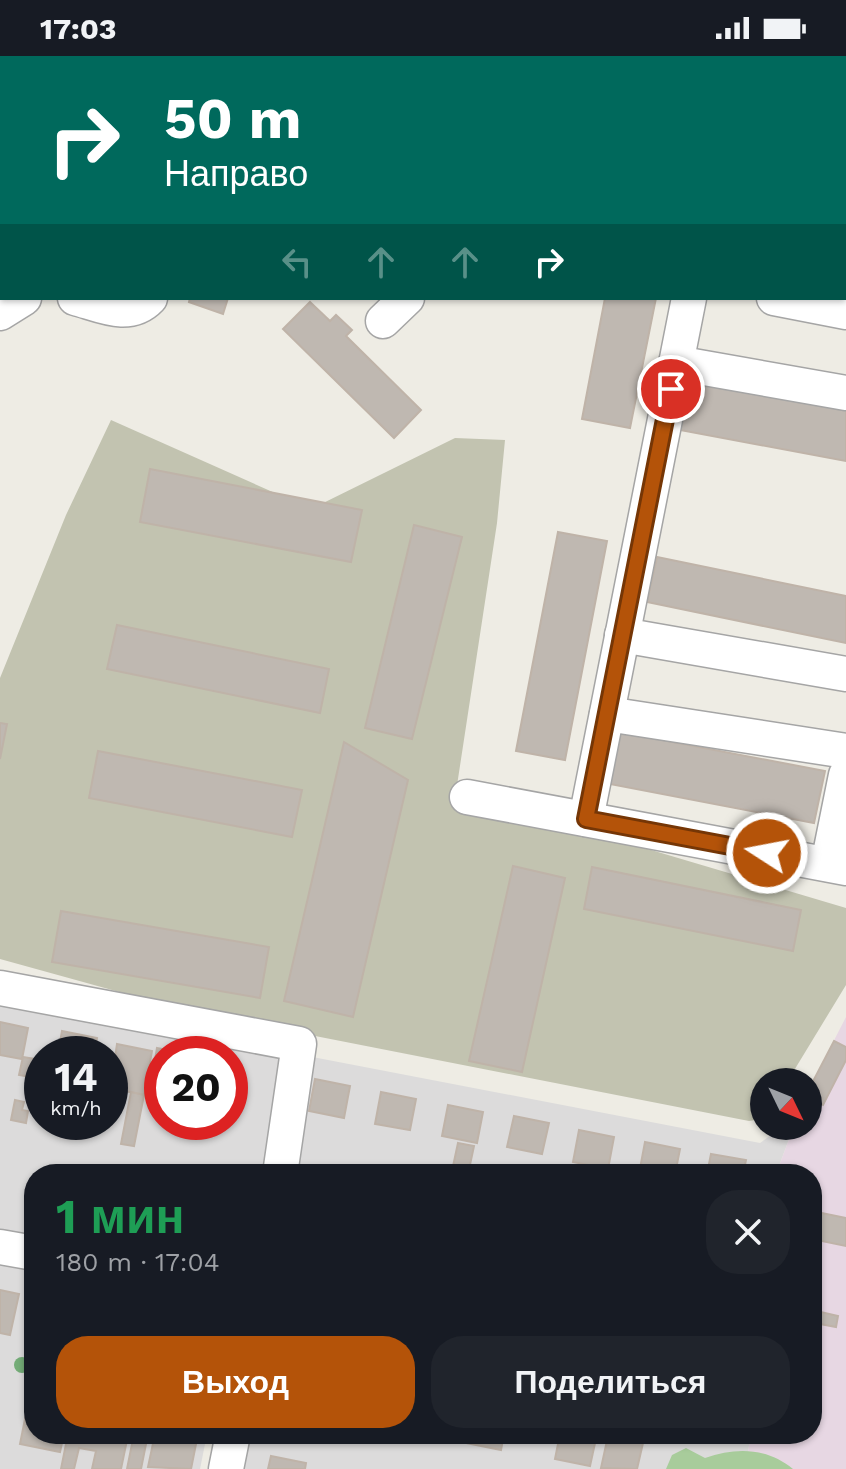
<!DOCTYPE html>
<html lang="ru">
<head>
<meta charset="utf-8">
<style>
  :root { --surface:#171b24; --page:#20242c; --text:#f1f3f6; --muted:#9ea1a6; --accent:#b45309 }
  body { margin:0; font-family:"Work Sans",sans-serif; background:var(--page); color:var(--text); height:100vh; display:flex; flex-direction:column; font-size:30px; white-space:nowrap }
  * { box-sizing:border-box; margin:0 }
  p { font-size:26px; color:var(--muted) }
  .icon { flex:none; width:44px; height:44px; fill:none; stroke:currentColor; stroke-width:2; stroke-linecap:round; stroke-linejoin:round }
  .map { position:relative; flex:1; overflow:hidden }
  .drawer { position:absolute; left:24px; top:1108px; width:798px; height:280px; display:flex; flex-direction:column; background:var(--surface); border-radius:32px; box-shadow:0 2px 6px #0004 }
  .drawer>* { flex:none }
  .top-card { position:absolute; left:0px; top:0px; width:846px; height:244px; box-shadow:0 2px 6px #0004; background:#00695c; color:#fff; overflow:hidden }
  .needle { width:52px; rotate:133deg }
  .controls { position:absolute; left:750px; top:1012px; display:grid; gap:16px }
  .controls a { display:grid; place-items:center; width:72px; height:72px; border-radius:50%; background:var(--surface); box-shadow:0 2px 6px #0004; font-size:40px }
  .speed { position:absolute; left:24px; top:980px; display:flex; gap:16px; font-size:40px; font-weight:700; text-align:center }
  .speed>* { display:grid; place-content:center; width:104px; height:104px; border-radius:50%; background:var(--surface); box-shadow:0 2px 6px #0004; line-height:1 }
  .speed small { font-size:20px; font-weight:400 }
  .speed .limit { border:12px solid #d22; background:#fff; color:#111 }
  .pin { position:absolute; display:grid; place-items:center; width:68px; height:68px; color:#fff; margin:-34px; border:4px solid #fff; border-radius:50%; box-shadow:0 2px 8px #0007 }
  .me { position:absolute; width:88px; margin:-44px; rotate:281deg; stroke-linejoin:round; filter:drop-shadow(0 0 6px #0008) }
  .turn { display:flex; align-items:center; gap:28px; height:168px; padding:0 32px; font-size:36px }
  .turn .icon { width:104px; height:104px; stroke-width:2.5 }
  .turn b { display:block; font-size:56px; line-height:68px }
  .lanes { display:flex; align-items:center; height:76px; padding:0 32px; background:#0003; justify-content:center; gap:40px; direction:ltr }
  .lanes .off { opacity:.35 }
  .round { display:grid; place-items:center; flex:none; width:84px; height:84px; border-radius:32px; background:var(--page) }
  .summary { display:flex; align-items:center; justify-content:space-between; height:136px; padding:0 32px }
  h1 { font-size:48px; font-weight:700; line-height:60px; color:#1e9e55 }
  .button { display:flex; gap:16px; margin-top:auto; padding:16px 32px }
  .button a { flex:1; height:92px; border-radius:32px; background:var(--accent); color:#fff; font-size:32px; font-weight:700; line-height:92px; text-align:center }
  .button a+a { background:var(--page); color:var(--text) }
  .status { display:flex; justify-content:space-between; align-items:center; height:56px; padding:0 40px; background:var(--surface); direction:ltr }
  .status svg { height:22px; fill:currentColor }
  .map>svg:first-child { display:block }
  .residential { fill:#dcdbdb; fill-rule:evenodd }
  .industrial { fill:#e7d7e3 }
  .construction { fill:#c2c3b0 }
  .forest { fill:#a8cc9b }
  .building { fill:#bfb8b1; stroke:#bfb3a8; stroke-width:2 }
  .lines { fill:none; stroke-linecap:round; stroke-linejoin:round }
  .minor-casing { stroke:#a5a5a5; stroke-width:37 }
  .minor { stroke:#fff; stroke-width:34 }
  .tree { fill:#74ac77 }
  .route-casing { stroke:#753606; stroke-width:20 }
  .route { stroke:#b45309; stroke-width:14 }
</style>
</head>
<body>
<div class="status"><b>17:03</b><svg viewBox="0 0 49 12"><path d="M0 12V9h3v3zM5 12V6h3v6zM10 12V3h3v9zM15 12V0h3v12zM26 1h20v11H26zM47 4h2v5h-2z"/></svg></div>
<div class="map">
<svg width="846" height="1413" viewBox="0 0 846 1413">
  <rect width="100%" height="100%" fill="#eeece4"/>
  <g class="residential">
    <path d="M 0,941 L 760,1087 L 784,1070 L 794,1070 L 776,1118 L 34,1118 L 34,1378 L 207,1378 L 200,1413 L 0,1413 ZM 42,998 L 110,998 L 110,1066 L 42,1066 ZM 162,998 L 230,998 L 230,1066 L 162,1066 Z"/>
    <path d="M 233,1378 L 751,1378 L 745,1413 L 242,1413 Z"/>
  </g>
  <path class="industrial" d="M 846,961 L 846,1413 L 745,1413 L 751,1378 L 812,1378 L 812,1118 L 776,1118 L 794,1070 L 808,1070 L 808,1035 Z"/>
  <path class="construction" d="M 111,364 L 311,453 L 455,382 L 505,384 L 497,467 L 456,736 L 846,852 L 846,929 L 787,1026 L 764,1026 L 762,1063 L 749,1065 L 188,955 L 0,903 L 0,622 L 66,459 Z"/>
  <path class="forest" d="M 686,1392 L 705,1402 C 737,1391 767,1392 793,1413 L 666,1413 L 672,1399 Z"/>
  <g class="building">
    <path d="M 190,242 L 228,242 L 223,258 L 189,246 Z"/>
    <path d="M 605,242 L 656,242 L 630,372 L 582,363 Z"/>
    <path d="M 310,246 L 330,265 L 336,259 L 352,274 L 346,280 L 421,354 L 394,382 L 283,273 Z"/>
    <path d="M 689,325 L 846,354 L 846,405 L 680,374 Z"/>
    <path d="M 150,413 L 362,454 L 351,506 L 140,466 Z"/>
    <path d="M 414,469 L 462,481 L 412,683 L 365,672 Z"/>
    <path d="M 558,476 L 607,485 L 565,704 L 516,695 Z"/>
    <path d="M 657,501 L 846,540 L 846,587 L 647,546 Z"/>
    <path d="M 117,569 L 329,613 L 320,657 L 107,613 Z"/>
    <path d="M 0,667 L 7,668 L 0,703 Z"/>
    <path d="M 620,676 L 825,715 L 814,767 L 610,728 Z"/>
    <path d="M 344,686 L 408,724 L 353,961 L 284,945 Z"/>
    <path d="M 98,695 L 302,734 L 292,781 L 89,742 Z"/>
    <path d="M 513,810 L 565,822 L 522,1016 L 469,1005 Z"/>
    <path d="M 592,811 L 801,854 L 793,895 L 584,853 Z"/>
    <path d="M 61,855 L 269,891 L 260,942 L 52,906 Z"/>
    <path d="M 0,966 L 28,972 L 22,1003 L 0,999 Z"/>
    <path d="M 62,975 L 97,982 L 94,998 L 58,998 Z"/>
    <path d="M 834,985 L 846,991 L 846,1004 L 823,1049 L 808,1041 L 808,1035 Z"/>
    <path d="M 117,988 L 152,995 L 144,1039 L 110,1032 L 110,1001 L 115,1002 Z"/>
    <path d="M 157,992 L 187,998 L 162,998 L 162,1011 L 154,1010 Z"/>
    <path d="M 23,1001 L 42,1004 L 42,1023 L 19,1019 Z"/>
    <path d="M 315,1023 L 350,1030 L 344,1062 L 309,1055 Z"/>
    <path d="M 131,1036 L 144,1039 L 134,1090 L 121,1088 Z"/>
    <path d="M 381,1036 L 416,1043 L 410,1074 L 375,1068 Z"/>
    <path d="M 15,1044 L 24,1046 L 22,1054 L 28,1055 L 26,1067 L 11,1064 Z"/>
    <path d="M 448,1049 L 483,1056 L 477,1087 L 442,1080 Z"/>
    <path d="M 514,1060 L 549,1067 L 542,1098 L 507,1091 Z"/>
    <path d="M 579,1074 L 614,1081 L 608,1113 L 573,1106 Z"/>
    <path d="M 645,1086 L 680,1093 L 675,1118 L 639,1118 Z"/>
    <path d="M 458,1087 L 474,1090 L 468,1118 L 452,1115 Z"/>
    <path d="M 711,1098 L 746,1104 L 743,1118 L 707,1118 Z"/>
    <path d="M 812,1155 L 846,1162 L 846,1190 L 812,1183 Z"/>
    <path d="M 0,1234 L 19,1238 L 10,1279 L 0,1277 Z"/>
    <path d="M 812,1254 L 838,1260 L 836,1271 L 820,1268 L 812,1303 Z"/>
    <path d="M 28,1348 L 34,1349 L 34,1378 L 64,1378 L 60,1396 L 20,1388 Z"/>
    <path d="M 68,1378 L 97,1378 L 127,1384 L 121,1413 L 92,1413 L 96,1395 L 79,1392 L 74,1413 L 61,1413 Z"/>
    <path d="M 134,1378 L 148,1378 L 141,1413 L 127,1413 Z"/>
    <path d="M 155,1378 L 198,1378 L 191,1413 L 148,1411 Z"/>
    <path d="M 468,1378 L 504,1378 L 501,1394 L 466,1387 Z"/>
    <path d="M 560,1378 L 597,1378 L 590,1410 L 555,1403 Z"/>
    <path d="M 608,1380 L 643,1387 L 637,1413 L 601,1412 Z"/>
    <path d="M 271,1400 L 306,1407 L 305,1413 L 268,1413 Z"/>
  </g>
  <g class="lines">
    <defs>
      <g id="minor">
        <path d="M 187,0 L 195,2"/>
        <path d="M 760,0 L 760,2"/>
        <path d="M 556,2 L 557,0"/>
        <path d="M 649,2 L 649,0"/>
        <path d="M 844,139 L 846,129"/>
        <path d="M 75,242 C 101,249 129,264 150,242"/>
        <path d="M 774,242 L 846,256"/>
        <path d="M 0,257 L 24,242"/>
        <path d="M 383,265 L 407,242"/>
        <path d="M 676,307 L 846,337"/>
        <path d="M 622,579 L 846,618"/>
        <path d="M 607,658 L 846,695"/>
        <path d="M 467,741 L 846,812"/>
        <path d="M 586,763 L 689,242"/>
        <path d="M 828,808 L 846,719"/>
        <path d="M 0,932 L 299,988 L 280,1118"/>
        <path d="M 0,1191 L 34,1197"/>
        <path d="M 226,1413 L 233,1378"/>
      </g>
    </defs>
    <use href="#minor" class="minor-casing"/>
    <use href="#minor" class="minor"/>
  </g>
  <circle class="tree" cx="22" cy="1309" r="8"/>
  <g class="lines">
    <defs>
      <path id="route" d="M 671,333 L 586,763 L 767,797"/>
    </defs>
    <use href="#route" class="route-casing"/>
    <use href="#route" class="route"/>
  </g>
</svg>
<div class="controls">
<a><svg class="needle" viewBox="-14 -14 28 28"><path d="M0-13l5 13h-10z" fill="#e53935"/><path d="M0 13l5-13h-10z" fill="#9ea1a6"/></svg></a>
</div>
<div class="speed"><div>14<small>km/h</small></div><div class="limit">20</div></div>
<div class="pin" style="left:671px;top:333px;background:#d93025"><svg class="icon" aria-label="arrive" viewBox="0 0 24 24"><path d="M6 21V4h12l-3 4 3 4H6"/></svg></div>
<svg class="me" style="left:767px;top:797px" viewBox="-20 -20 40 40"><circle r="17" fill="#b45309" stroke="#fff" stroke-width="3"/><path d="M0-11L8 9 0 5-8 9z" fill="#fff"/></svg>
<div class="top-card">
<div class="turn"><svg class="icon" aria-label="right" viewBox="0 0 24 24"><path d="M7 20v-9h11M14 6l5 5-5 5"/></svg><div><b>50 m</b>Направо</div></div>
<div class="lanes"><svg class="icon off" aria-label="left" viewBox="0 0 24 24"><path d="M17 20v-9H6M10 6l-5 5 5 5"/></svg><svg class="icon off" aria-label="ahead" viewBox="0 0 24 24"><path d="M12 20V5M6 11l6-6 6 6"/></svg><svg class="icon off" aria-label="ahead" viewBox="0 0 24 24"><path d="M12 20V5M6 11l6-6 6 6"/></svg><svg class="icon" aria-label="right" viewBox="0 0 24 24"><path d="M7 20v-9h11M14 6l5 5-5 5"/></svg></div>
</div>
<section class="drawer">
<div class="summary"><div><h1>1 мин</h1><p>180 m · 17:04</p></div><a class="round"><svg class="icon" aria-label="close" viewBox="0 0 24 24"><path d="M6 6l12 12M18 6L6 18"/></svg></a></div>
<div class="button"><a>Выход</a><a>Поделиться</a></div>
</section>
</div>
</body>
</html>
